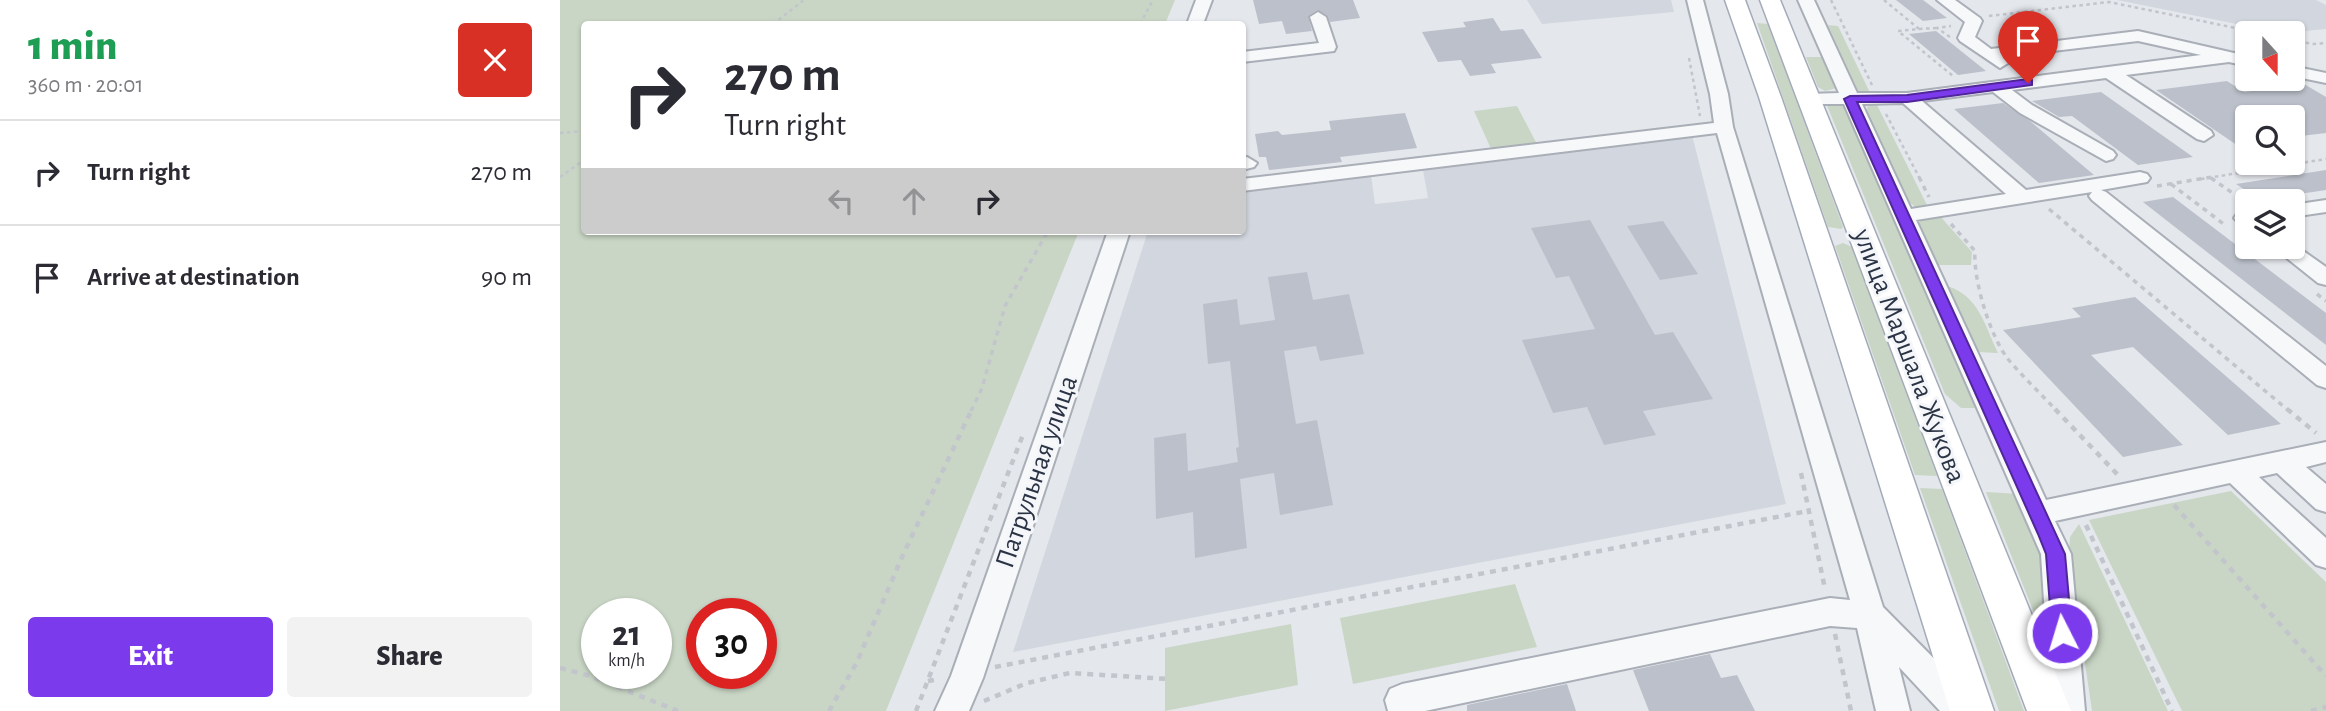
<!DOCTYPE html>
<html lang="en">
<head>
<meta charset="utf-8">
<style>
  :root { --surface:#fff; --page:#f2f2f3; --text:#2b2b33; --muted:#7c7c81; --line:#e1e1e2; --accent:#7c3aed }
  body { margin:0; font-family:"Alegreya Sans",sans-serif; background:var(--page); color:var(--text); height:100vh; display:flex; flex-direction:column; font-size:26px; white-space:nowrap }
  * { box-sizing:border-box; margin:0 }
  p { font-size:23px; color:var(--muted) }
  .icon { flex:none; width:38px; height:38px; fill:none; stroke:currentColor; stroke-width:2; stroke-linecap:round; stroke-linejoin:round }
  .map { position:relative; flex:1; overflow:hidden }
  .details { display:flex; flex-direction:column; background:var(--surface); width:560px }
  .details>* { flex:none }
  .guide { position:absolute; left:21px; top:21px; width:665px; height:214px; border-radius:7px; box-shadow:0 2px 5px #0004; background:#fff; color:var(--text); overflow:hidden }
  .needle { width:46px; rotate:159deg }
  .controls { position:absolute; left:1675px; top:21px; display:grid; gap:14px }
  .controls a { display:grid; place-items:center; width:70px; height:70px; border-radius:7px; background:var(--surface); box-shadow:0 2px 5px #0004; font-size:35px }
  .speed { position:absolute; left:21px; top:598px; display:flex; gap:14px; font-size:35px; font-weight:700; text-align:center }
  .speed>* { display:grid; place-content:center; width:91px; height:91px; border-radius:50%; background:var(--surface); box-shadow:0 2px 5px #0004; line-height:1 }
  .speed small { font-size:18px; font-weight:400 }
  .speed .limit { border:10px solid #d22; background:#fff; color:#111 }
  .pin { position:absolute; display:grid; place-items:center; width:60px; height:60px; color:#fff; margin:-72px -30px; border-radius:50% 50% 50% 0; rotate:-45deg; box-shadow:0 0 7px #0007 }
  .pin .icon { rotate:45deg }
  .me { position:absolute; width:77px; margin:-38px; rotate:355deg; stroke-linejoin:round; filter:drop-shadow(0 0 5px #0008) }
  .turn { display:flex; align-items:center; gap:24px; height:147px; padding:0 28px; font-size:32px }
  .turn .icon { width:91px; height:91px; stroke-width:2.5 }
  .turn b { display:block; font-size:49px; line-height:60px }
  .lanes { display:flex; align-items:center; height:66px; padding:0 28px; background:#0003; justify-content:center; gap:35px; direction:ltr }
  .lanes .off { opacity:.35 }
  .round { display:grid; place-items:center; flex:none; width:74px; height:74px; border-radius:7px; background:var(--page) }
  .head { display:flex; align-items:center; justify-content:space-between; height:119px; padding:0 28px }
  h1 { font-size:42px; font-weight:800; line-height:52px; color:#1e9e55 }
  .cta { display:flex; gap:14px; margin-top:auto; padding:14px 28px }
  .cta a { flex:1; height:80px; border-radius:7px; background:var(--accent); color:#fff; font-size:28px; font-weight:800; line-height:80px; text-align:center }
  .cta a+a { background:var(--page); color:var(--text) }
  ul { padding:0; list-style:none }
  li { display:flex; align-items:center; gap:21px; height:105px; padding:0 28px; border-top:2px solid var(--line) }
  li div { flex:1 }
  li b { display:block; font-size:26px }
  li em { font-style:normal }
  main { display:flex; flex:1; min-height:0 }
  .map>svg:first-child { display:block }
  .built { fill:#d2d6de }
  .green { fill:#c9d6c5; fill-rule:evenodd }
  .building { fill:#bbc0ca }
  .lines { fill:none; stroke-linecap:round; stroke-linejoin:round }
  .minor-casing { stroke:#a9aeb7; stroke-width:4 }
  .major-casing { stroke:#a3abb8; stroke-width:3 }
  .path-far2 { stroke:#c2c5cb; stroke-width:2.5; stroke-dasharray:3.5 3.5; stroke-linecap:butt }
  .path-far1 { stroke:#c2c5cb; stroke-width:3.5; stroke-dasharray:5 5; stroke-linecap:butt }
  .path { stroke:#c2c5cb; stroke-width:4.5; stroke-dasharray:6 6; stroke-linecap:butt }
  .minor { fill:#f7f8fa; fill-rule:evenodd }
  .major { fill:#fff; fill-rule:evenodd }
  .route { fill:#7c3aed; stroke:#51269a; stroke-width:2 }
  .labels { text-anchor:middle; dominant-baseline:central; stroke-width:6; stroke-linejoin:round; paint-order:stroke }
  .street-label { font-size:28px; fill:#2b3445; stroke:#f4f6f9 }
</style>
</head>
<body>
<main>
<section class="details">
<div class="head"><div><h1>1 min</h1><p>360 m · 20:01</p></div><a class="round" style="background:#d93025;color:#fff"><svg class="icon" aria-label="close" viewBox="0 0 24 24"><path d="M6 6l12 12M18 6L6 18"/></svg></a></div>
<ul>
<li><svg class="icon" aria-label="right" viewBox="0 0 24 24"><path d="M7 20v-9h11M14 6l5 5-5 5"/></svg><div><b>Turn right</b></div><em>270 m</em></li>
<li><svg class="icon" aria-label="arrive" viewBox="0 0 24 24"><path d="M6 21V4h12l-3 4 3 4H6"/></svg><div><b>Arrive at destination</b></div><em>90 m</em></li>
</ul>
<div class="cta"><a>Exit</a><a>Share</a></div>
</section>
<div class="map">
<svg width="1766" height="711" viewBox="0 0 1766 711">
  <rect width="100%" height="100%" fill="#e4e7ec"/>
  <g class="built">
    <path d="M 967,0 L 1111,0 L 1114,12 L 982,24 Z"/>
    <path d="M 1557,0 L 1756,0 L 1766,5 L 1766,29 L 1722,33 Z"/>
    <path d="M 1132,135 L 1226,504 L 453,652 L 588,231 L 682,231 L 683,191 L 811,175 L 815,204 L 835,202 L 868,198 L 863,170 Z"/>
  </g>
  <g class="green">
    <path d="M 0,0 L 615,0 L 605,24 L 24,24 L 24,231 L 519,231 L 326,711 L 0,711 ZM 37,614 L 96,614 L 96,674 L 37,674 ZM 142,614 L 201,614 L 201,674 L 142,674 Z"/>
    <path d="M 1197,23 L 1208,24 L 1283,227 L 1281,229 L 1268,227 Z"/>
    <path d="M 1268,25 L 1278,26 L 1312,97 L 1298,91 Z"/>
    <path d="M 1246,57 L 1265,57 L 1277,88 L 1265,91 L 1258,87 Z"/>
    <path d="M 1266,103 L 1284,103 L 1421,408 L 1401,408 L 1385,394 Z"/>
    <path d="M 1317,105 L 1369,209 L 1357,208 L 1349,202 L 1306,111 L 1308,106 Z"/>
    <path d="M 957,106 L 978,146 L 932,151 L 914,111 Z"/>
    <path d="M 1379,215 L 1412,252 L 1411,265 L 1378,265 L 1358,225 L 1362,218 Z"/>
    <path d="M 1283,243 L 1292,247 L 1377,476 L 1355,475 L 1275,246 Z"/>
    <path d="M 1387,286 C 1419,296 1424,324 1438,353 L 1418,352 Z"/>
    <path d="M 1360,488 L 1382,489 L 1464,711 L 1439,711 Z"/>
    <path d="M 1671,491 L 1766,582 L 1766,711 L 1622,711 L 1529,520 Z"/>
    <path d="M 1426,492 L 1459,494 L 1482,550 L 1492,658 Z"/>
    <path d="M 1519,524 L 1608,711 L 1532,711 L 1509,553 L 1510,537 Z"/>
    <path d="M 955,584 L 977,647 L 793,684 L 780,618 Z"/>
    <path d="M 731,624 L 738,685 L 605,711 L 605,648 Z"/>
  </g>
  <g class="building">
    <path d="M 693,0 L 793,0 L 800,18 L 770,22 L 767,15 L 757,10 L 748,16 L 752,31 L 726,34 L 722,21 L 699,24 Z"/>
    <path d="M 1336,0 L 1363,0 L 1387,18 L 1363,21 Z"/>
    <path d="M 933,18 L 941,31 L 963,29 L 982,58 L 931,64 L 936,73 L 910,76 L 901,60 L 878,62 L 862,32 L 906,27 L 903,22 Z"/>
    <path d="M 1376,31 L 1426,71 L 1398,75 L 1349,34 Z"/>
    <path d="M 1667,81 L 1684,92 L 1744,84 L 1766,97 L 1766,133 L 1732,137 L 1732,117 L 1687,117 L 1687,152 L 1596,90 Z"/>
    <path d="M 1541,92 L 1633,157 L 1578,165 L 1512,116 L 1499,117 L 1472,101 Z"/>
    <path d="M 1443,103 L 1470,121 L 1534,175 L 1479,183 L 1394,109 Z"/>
    <path d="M 845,113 L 857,148 L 780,157 L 782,162 L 709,170 L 706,157 L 699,157 L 695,134 L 718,131 L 722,135 L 771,130 L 769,121 Z"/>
    <path d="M 1766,170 L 1766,190 L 1700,200 L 1676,184 Z"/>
    <path d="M 1613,197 L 1766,313 L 1766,345 L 1583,202 Z"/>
    <path d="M 1030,220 L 1095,335 L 1113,332 L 1153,399 L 1083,411 L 1096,435 L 1044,445 L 1027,407 L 993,413 L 962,340 L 1035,329 L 1009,276 L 996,278 L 971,228 Z"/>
    <path d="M 1103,221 L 1138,274 L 1100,280 L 1067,226 Z"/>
    <path d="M 747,272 L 753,300 L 789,294 L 804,354 L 760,361 L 756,346 L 724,351 L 736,424 L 757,420 L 773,505 L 720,515 L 714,473 L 680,479 L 687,548 L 635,558 L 633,512 L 596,519 L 594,438 L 626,433 L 628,471 L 678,462 L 676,448 L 679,447 L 670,361 L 648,364 L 643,304 L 677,299 L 680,325 L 715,320 L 708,277 Z"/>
    <path d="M 1575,297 L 1721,424 L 1668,435 L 1573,347 L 1531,355 L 1623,445 L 1563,457 L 1443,330 L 1521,317 L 1512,308 Z"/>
    <path d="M 1150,654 L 1161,678 L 1177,675 L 1195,711 L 1089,711 L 1073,670 Z"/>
    <path d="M 1007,684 L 1016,711 L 907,711 L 907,705 Z"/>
  </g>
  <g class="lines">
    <defs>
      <g id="minor">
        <path d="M 636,0 L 652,0 L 643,24 L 627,24 Z"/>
        <path d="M 1127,0 L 1143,0 L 1168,94 L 1173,127 L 1323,607 L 1415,700 L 1420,711 L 1380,711 L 1339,667 L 1350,711 L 1316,711 L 1297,628 L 1270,626 L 865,711 L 828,711 L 825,700 L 830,689 L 842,684 L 1270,598 L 1290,600 L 1157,133 L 682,191 L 682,179 L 1154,123 L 1150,94 Z"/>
        <path d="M 1238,0 L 1254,0 L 1297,93 L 1347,93 L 1641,55 L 1578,41 L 1443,57 L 1448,63 L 1440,68 L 1400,41 L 1398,38 L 1405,22 L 1377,0 L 1395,0 L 1420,18 L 1422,21 L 1415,37 L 1431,49 L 1578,31 L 1687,56 L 1687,66 L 1669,62 L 1566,75 L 1651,131 L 1653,135 L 1644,141 L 1637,139 L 1546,78 L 1452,90 L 1472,105 L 1553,151 L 1556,155 L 1553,159 L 1546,161 L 1460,113 L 1433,92 L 1362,101 L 1466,190 L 1580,172 L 1587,174 L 1590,178 L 1587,182 L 1541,190 L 1546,192 L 1766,366 L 1766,388 L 1757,385 L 1532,200 L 1529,196 L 1532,192 L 1356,220 L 1486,500 L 1766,442 L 1766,462 L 1746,467 L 1766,484 L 1766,512 L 1756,509 L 1717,473 L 1699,477 L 1766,538 L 1766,568 L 1756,565 L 1670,483 L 1495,521 L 1511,554 L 1525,711 L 1491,711 L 1481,554 L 1284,104 L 1248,104 L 1239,99 L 1248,94 L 1279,93 ZM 1343,103 L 1446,194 L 1351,209 L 1302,104 Z"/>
        <path d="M 758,12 L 766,17 L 776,47 L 774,51 L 682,62 L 682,52 L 759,43 L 750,17 Z"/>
        <path d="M 1732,66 L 1766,73 L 1766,83 L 1732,76 Z"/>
        <path d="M 687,157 L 697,163 L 694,167 L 682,170 L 682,158 Z"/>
        <path d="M 1766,200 L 1766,212 L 1732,217 L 1732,205 Z"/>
        <path d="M 1684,212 L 1687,212 L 1687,226 L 1680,224 L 1674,218 L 1677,214 Z"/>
        <path d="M 548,231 L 570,231 L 423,678 L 409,711 L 375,711 L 391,676 Z"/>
        <path d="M 1732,243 L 1766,267 L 1766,285 L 1758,283 L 1713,247 L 1732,247 Z"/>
      </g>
      <g id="major">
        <path d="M 1165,0 L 1185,0 L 1221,97 L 1434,711 L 1390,711 L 1199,97 Z"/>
        <path d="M 1200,0 L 1220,0 L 1511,711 L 1467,711 Z"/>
      </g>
    </defs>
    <use href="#minor" class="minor-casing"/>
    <use href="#major" class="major-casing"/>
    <g class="path-far2">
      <path d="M 1271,0 L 1312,85"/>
      <path d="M 1324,0 L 1359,29 L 1338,31 L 1393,76"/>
      <path d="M 1429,16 L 1549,2 L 1700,33"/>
      <path d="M 213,24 L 244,0"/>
      <path d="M 580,24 L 593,0"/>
      <path d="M 1359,29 L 1377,28"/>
      <path d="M 1390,37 L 1377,28 L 1391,26"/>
      <path d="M 1732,40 L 1753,44 L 1766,43"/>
      <path d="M 1129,58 L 1140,116"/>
      <path d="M 1326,114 L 1360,179"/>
      <path d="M 0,133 L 24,131"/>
      <path d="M 0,177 L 24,160"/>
      <path d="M 1641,179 L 1766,159"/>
    </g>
    <g class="path-far1">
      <path d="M 1359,177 L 1369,197"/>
      <path d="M 1651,178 L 1684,201"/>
      <path d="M 1611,184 L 1665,225"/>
      <path d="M 1597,186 L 1652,177"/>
      <path d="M 1489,209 L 1729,411"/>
      <path d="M 1391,224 L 1415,251 C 1413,280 1430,336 1448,359 C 1463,377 1481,394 1497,411"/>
      <path d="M 1680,236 L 1687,241"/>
      <path d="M 1694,247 L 1706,255"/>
      <path d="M 1757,294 L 1766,301"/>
      <path d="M 411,411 L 422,388 L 445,306 L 488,231"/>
    </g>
    <g class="path">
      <path d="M 1495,409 L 1558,475"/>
      <path d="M 1727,409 L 1756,433"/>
      <path d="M 1241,473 L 1265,589"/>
      <path d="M 1614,505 L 1766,676"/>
      <path d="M 1526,525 L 1612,711"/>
      <path d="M 1275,634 L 1291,711"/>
      <path d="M 435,667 L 1248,511"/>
      <path d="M 0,668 L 30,676 L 118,711"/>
      <path d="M 368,681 L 379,679"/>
      <path d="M 424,701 L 467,683 L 510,673 L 609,679"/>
      <path d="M 269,711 L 297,662 L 342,557 L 412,409"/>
      <path d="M 356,711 L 464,432"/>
      <path d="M 1751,711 L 1766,707"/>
    </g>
    <use href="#minor" class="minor"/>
    <use href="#major" class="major"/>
  </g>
  <path class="route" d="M 1468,79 L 1472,80 L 1472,85 L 1347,102 L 1297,102 L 1505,554 L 1512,633 L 1509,639 L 1502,642 L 1495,639 L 1492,633 L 1486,554 L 1478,534 L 1284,99 L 1290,96 L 1347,95 Z"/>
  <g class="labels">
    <g class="street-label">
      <text transform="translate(1349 356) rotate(69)">улица Маршала Жукова</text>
      <text transform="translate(477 472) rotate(-71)">Патрульная улица</text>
    </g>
  </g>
</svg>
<div class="controls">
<a><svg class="needle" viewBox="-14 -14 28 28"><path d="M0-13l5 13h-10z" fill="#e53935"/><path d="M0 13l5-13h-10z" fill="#7c7c81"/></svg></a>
<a><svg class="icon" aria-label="search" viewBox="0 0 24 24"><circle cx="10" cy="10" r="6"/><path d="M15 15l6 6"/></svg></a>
<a><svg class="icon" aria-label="layers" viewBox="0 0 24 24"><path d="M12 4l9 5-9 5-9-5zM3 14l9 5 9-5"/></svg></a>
</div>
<div class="speed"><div>21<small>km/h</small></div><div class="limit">30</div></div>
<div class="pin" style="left:1468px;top:83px;background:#d93025"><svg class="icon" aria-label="arrive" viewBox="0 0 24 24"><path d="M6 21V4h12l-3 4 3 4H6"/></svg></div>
<svg class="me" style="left:1502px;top:633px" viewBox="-20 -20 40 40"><circle r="17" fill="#7c3aed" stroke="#fff" stroke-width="3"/><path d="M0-11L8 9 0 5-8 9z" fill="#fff"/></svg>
<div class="guide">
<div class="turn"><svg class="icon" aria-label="right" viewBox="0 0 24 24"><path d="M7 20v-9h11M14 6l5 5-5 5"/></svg><div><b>270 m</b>Turn right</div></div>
<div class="lanes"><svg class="icon off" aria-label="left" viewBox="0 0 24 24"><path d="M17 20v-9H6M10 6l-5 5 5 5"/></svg><svg class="icon off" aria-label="ahead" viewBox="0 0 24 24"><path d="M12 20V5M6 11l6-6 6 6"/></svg><svg class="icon" aria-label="right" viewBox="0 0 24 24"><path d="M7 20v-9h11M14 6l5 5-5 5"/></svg></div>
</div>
</div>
</main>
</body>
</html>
